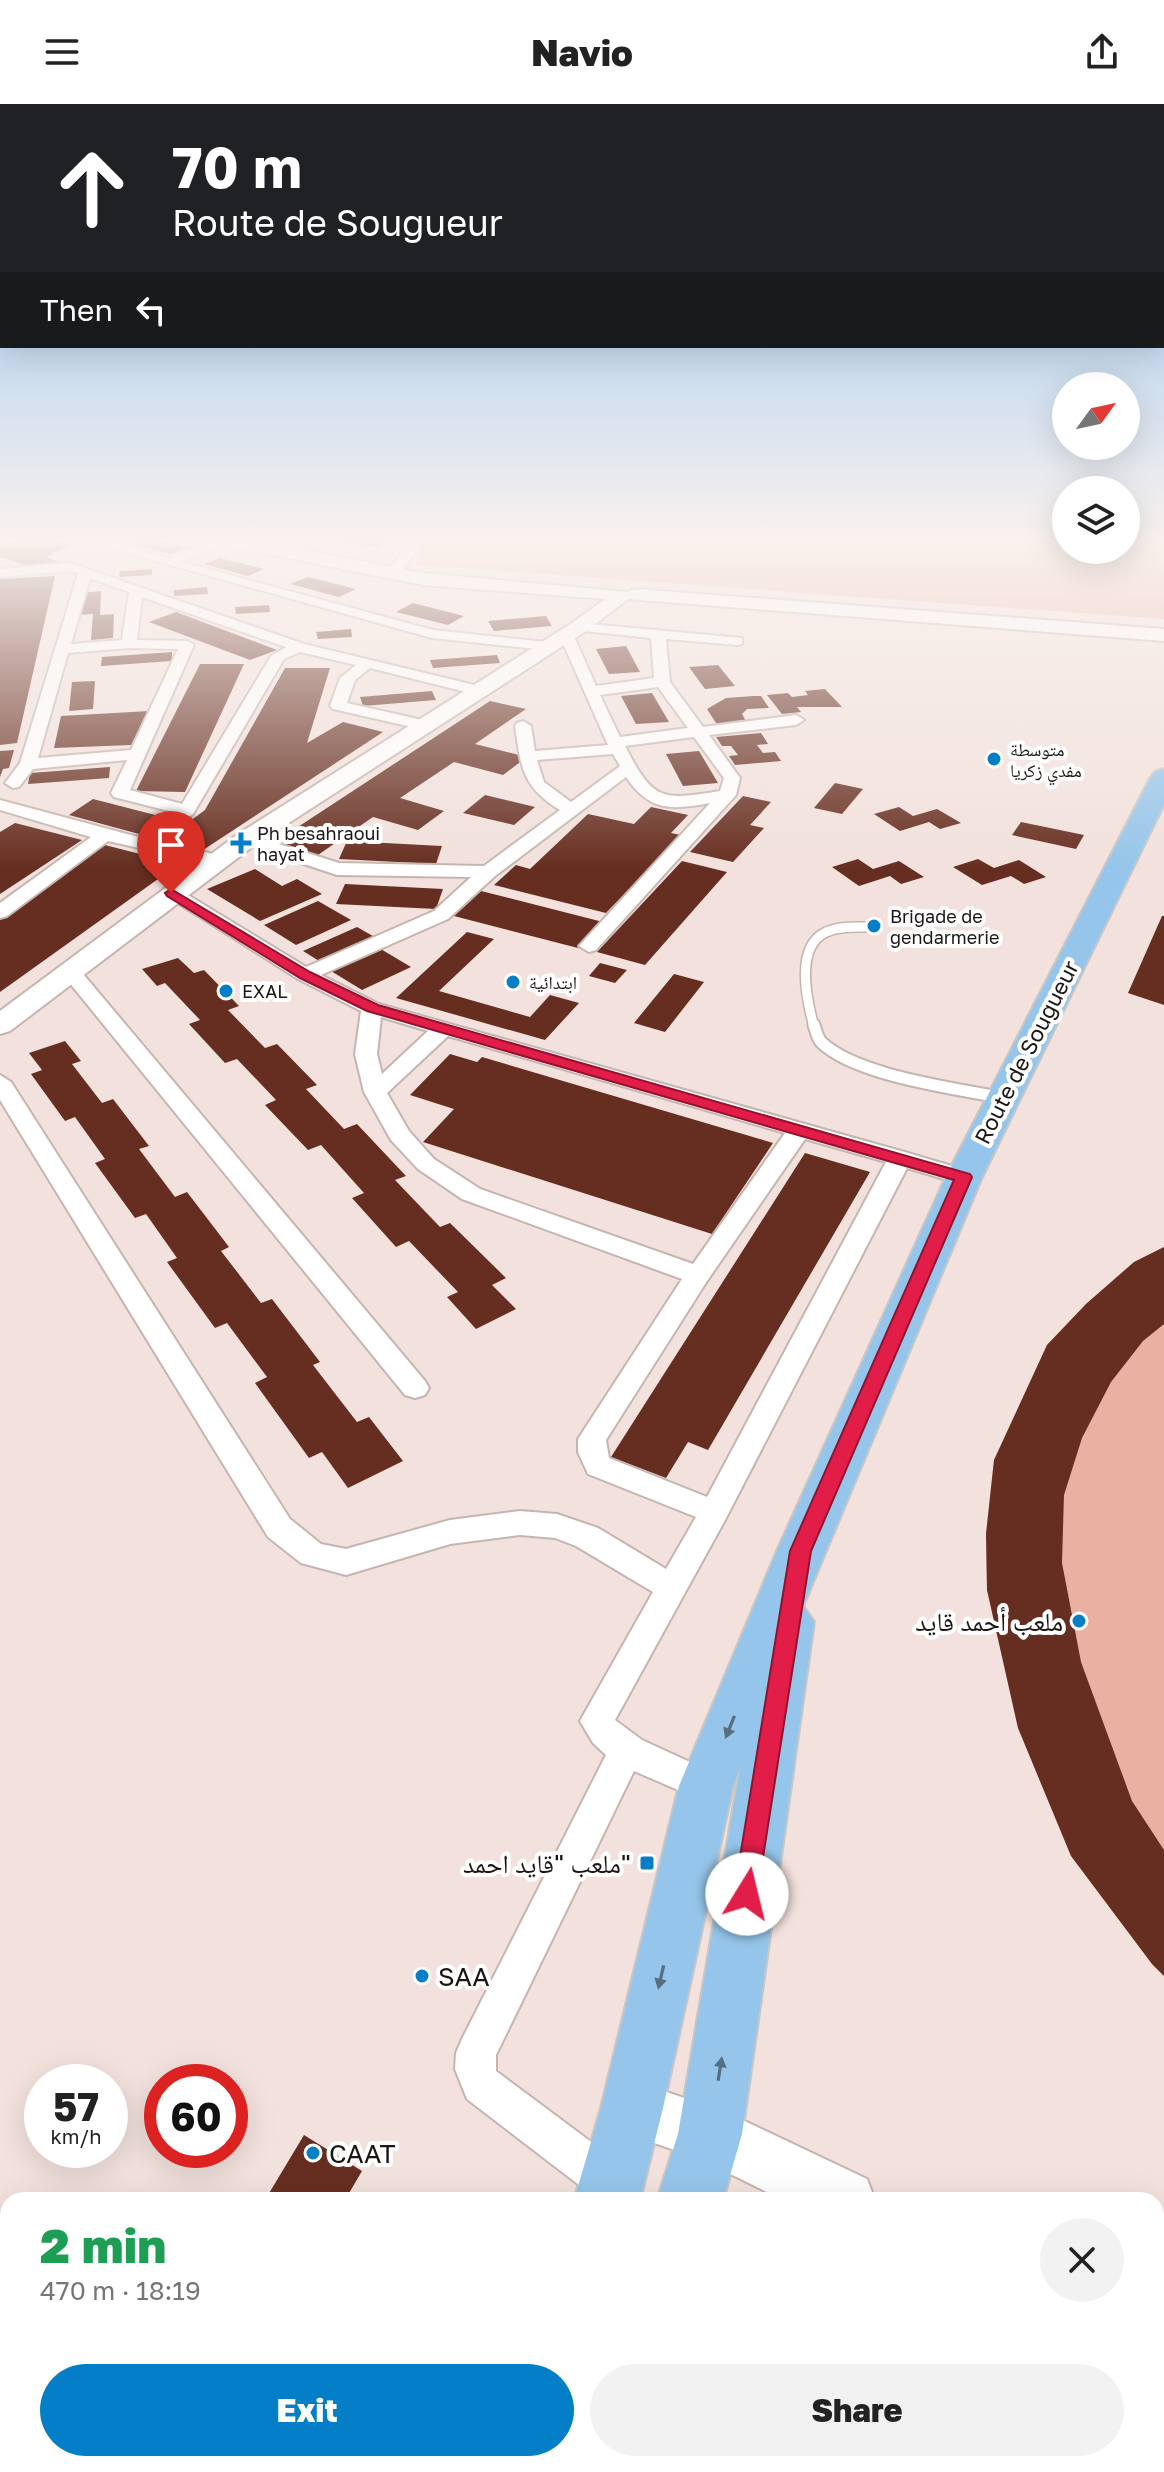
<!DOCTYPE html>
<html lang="en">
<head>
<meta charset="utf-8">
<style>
  :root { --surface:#fff; --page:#f2f2f2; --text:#222; --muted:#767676; --accent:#047fc7 }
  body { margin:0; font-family:"Golos Text","Noto Naskh Arabic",sans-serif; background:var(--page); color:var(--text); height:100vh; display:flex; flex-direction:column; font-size:30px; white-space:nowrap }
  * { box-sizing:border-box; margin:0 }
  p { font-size:26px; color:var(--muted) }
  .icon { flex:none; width:44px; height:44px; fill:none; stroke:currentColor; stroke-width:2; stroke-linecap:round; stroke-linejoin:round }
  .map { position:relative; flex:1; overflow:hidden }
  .panel { position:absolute; left:0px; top:2088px; width:1164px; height:280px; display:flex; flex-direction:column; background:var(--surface); border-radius:24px 24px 0 0; box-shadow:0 8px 32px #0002 }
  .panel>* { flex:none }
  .guide { position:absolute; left:0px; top:0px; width:1164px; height:244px; box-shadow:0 8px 32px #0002; background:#202124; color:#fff; overflow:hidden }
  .needle { width:52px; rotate:57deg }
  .controls { position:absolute; left:1052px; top:268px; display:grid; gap:16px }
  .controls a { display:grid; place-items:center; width:88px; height:88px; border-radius:50%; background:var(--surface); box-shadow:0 8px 32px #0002; font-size:40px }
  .speed { position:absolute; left:24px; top:1960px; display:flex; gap:16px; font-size:40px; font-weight:700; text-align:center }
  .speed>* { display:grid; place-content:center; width:104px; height:104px; border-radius:50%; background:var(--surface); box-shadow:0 8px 32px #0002; line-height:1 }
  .speed small { font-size:20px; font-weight:400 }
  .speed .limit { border:12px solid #d22; background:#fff; color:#111 }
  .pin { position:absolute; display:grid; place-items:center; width:68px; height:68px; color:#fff; margin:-82px -34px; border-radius:50% 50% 50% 0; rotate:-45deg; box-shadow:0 0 8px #0007 }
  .pin .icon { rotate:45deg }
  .me { position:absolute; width:88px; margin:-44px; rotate:9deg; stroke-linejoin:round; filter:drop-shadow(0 0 6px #0008) }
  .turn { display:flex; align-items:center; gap:28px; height:168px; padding:0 40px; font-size:36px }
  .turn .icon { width:104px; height:104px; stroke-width:2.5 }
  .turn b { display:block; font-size:56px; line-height:68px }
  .then { display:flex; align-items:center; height:76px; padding:0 40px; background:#0003; gap:16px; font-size:30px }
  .round { display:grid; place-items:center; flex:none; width:84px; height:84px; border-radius:42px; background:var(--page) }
  .summary { display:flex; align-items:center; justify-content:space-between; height:136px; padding:0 40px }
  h1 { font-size:48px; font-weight:800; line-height:60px; color:#1e9e55 }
  .cta { display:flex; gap:16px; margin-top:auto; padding:16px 40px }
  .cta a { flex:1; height:92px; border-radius:48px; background:var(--accent); color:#fff; font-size:32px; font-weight:800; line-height:92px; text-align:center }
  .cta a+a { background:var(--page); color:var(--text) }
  header { display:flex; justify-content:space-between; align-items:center; height:104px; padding:0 40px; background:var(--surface); font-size:36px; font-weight:800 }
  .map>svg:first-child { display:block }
  .green { fill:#eab1a2 }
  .building { fill:#662e20 }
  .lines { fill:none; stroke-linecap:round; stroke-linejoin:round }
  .lane-far3-casing { stroke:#c5b5b0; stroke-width:9 }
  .lane-far2-casing { stroke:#c5b5b0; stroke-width:12 }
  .lane-far1-casing { stroke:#c5b5b0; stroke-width:15 }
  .lane-casing { stroke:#c5b5b0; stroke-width:23 }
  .street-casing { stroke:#c5b5b0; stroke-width:4 }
  .secondary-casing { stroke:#c5b5b0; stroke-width:4 }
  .primary-casing { stroke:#c8c7c7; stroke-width:4 }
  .lane-far3 { stroke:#fff; stroke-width:7 }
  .lane-far2 { stroke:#fff; stroke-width:9 }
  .lane-far1 { stroke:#fff; stroke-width:11 }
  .lane { stroke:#fff; stroke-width:19 }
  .street { fill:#fff; fill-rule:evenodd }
  .secondary { fill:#fff; fill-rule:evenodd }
  .primary { fill:#95c5ea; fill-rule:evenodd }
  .oneway { fill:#586e7f }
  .route { fill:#e11d48; stroke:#92132f; stroke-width:2 }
  .poi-dot { fill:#047fc7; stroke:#fff; stroke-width:3 }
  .labels { text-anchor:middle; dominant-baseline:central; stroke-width:8; stroke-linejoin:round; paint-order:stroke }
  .far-poi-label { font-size:18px; fill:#1b1614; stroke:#fff; text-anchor:start }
  .street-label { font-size:22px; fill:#1b1614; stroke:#fff }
  .near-poi-label { font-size:26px; fill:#1b1614; stroke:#fff; text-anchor:end }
</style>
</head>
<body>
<header><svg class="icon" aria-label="menu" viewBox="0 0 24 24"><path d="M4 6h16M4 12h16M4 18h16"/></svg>Navio<svg class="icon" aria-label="share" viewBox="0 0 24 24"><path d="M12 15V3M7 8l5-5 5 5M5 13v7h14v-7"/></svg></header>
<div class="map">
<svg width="1164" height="2368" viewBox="0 0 1164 2368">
  <rect width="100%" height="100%" fill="#f2e1dc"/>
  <g class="green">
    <path d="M 426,433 L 1066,433 L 1066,446 L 1126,446 L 1126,433 L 1164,433 L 1164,515 L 417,461 Z"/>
    <path d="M 1164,1143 L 1164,1872 L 1152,1860 L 1071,1752 L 1018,1624 L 987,1486 L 986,1430 L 994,1356 L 1047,1241 L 1086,1200 L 1134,1158 Z"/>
  </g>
  <g class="building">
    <path d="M 27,433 L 47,433 L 73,441 L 46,453 L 59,458 L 38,465 L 0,453 L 0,442 Z"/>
    <path d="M 146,433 L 187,444 L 171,450 L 129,440 Z"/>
    <path d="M 327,433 L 353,433 L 386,437 L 379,443 L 322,437 Z"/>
    <path d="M 220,454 L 264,465 L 248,472 L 204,460 Z"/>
    <path d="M 152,465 L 152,471 L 119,473 L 120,467 Z"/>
    <path d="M 55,472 L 17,639 L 0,641 L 0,475 Z"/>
    <path d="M 308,473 L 356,485 L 339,493 L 290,480 Z"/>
    <path d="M 207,483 L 208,490 L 174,492 L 174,486 Z"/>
    <path d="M 101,487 L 100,511 L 114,510 L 113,534 L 91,536 L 93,510 L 78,511 L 81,489 Z"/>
    <path d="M 413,499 L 464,512 L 448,521 L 396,508 Z"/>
    <path d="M 269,501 L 270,508 L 236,510 L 235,503 Z"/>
    <path d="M 176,508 L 277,546 L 250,556 L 149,518 Z"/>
    <path d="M 546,512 L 552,522 L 494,527 L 488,517 Z"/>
    <path d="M 351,525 L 352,533 L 318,535 L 316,528 Z"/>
    <path d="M 626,542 L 640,568 L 609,570 L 596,545 Z"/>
    <path d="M 172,548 L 172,557 L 101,562 L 102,553 Z"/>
    <path d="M 497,551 L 500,559 L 433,564 L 430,556 Z"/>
    <path d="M 200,560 L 244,560 L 185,688 L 136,687 Z"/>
    <path d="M 718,561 L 735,582 L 705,585 L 689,563 Z"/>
    <path d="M 285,564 L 330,564 L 307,639 L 343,618 L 383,628 L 200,748 L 163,737 L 205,706 Z"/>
    <path d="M 95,577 L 93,605 L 69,607 L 72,578 Z"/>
    <path d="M 825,585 L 842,603 L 797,603 L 801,608 L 782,610 L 767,591 L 788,589 L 792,593 L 808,591 L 805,587 Z"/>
    <path d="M 432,587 L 436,596 L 363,602 L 360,593 Z"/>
    <path d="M 652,589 L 669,618 L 636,620 L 621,592 Z"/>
    <path d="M 753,592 L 761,592 L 769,604 L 747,605 L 742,610 L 747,619 L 716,619 L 707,605 L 726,594 Z"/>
    <path d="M 490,597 L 526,605 L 475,640 L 527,653 L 503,671 L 454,658 L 400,694 L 444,707 L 418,726 L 373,713 L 315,753 L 272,740 Z"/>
    <path d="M 149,607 L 131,641 L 54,644 L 61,612 Z"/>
    <path d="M 761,629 L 768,640 L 757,641 L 763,649 L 775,648 L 781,657 L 735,661 L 729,652 L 738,651 L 731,642 L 722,642 L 716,633 Z"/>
    <path d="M 14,646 L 9,664 L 3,665 L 0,673 L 0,647 Z"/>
    <path d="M 699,647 L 718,679 L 683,682 L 666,650 Z"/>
    <path d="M 110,663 L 109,674 L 28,680 L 30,669 Z"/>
    <path d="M 835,679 L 863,685 L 842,710 L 814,704 Z"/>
    <path d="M 485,691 L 535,703 L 514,721 L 463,709 Z"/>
    <path d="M 743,692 L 771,698 L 750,721 L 764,724 L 733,758 L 690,748 Z"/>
    <path d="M 93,695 L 163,713 L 139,730 L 69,711 Z"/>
    <path d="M 651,703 L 688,711 L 671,729 L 681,731 L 606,809 L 494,781 L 516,761 L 530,765 L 588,710 L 634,720 Z"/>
    <path d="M 899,703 L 913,712 L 937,705 L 961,719 L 940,725 L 929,718 L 900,727 L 874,710 Z"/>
    <path d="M 1021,718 L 1084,731 L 1076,745 L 1012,731 Z"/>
    <path d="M 15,719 L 82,736 L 0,790 L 0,728 Z"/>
    <path d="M 347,737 L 442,742 L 436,760 L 339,755 Z"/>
    <path d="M 105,741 L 179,760 L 0,888 L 0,811 Z"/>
    <path d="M 858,755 L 873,765 L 899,757 L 924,773 L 901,780 L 890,772 L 859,782 L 832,763 Z"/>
    <path d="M 978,755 L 994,764 L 1019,756 L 1046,773 L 1024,780 L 1011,772 L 982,781 L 953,763 Z"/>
    <path d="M 682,757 L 727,768 L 645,861 L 597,848 Z"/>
    <path d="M 255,765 L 282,782 L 297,775 L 322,790 L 260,817 L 207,785 Z"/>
    <path d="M 345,780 L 443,785 L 436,805 L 336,800 Z"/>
    <path d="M 481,787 L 603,818 L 578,844 L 454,812 Z"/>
    <path d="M 318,797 L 351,816 L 296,841 L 264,821 Z"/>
    <path d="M 1162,812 L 1164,812 L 1164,901 L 1128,889 Z"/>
    <path d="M 357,823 L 378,835 L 324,860 L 303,847 Z"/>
    <path d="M 467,828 L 494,835 L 439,887 L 530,913 L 550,891 L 579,899 L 545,936 L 396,894 Z"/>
    <path d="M 379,844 L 411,863 L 362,886 L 331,867 Z"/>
    <path d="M 178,854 L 194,869 L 204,866 L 239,902 L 228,906 L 265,944 L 277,940 L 317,981 L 306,985 L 344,1025 L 357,1020 L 406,1072 L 395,1076 L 440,1123 L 450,1119 L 506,1174 L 492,1181 L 516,1205 L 476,1225 L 447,1193 L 458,1188 L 409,1137 L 396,1143 L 352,1094 L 364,1089 L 321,1041 L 308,1046 L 265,1001 L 276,996 L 237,955 L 225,959 L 189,920 L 200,916 L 165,879 L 157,882 L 142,865 Z"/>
    <path d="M 600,859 L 627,866 L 615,879 L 589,872 Z"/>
    <path d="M 674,870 L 704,878 L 665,928 L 634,919 Z"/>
    <path d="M 65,937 L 81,957 L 72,960 L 102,999 L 113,995 L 149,1042 L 139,1045 L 175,1093 L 187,1088 L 229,1143 L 221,1147 L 261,1199 L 272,1195 L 320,1258 L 313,1261 L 357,1318 L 369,1313 L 403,1357 L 348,1384 L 322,1348 L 309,1354 L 255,1279 L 267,1273 L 227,1219 L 215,1224 L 167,1158 L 177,1154 L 146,1110 L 135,1114 L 95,1059 L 105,1055 L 75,1013 L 65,1017 L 31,970 L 42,966 L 29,949 Z"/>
    <path d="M 450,950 L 477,958 L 482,953 L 773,1039 L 712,1130 L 423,1038 L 454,1005 L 410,991 Z"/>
    <path d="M 805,1049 L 870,1068 L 708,1346 L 688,1338 L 666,1374 L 611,1353 Z"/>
    <path d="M 1164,1143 L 1164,1220 L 1143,1237 L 1111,1278 L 1082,1334 L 1064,1391 L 1062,1459 L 1081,1558 L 1132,1697 L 1164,1746 L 1164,1872 L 1152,1860 L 1071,1752 L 1018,1624 L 987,1486 L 986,1430 L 994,1356 L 1047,1241 L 1086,1200 L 1134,1158 Z"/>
    <path d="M 304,2031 L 362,2067 L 345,2096 L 265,2096 Z"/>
  </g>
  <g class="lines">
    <defs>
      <path id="lane-far3" d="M 286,450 L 309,433"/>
      <path id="lane-far2" d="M 814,923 C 807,897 794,843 826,828 C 840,822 855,823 870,823"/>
      <path id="lane-far1" d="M 814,921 C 816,927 817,933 821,938 C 856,972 955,984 1003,994"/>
      <g id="lane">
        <path d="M 836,2360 L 836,2368"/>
        <path d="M 1070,2360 L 1085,2368"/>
      </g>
      <g id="street">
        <path d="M 0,433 L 11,433 L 0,439 Z"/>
        <path d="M 70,433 L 91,433 L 168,454 L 221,433 L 227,437 L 225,440 L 182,458 L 433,526 L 546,538 L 553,542 L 546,546 L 432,534 Z"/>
        <path d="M 412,433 L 424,433 L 419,445 L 398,471 L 388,471 L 386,468 L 409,441 Z"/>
        <path d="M 70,459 L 304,540 L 483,583 L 486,586 L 478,591 L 370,564 L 355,576 L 347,599 L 427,617 L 429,620 L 421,625 L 333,605 L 330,602 L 340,574 L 356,561 L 300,548 L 284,555 L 193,710 L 155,737 L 222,752 L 225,756 L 222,760 L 216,761 L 108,737 L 7,812 L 0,814 L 0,799 L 91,733 L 0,706 L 0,696 L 138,733 L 173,708 L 114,693 L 111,689 L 127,656 L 33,665 L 19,683 L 13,684 L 5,679 L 20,659 L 78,470 L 69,467 L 0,473 L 0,465 ZM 90,474 L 129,488 L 122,536 L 71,540 ZM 142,493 L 286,543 L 271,552 L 182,700 L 130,686 L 194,541 L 187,537 L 137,536 ZM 129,544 L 178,545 L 131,646 L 38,654 L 68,549 Z"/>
        <path d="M 579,519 L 742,534 L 742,540 L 737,541 L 666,535 L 670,578 L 703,623 L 796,611 L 804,616 L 796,621 L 709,631 L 740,674 L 736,691 L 596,846 L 589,848 L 579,842 L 710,699 C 671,706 650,708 626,673 L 495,772 L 448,815 L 321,871 L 379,900 L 908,1049 L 972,1068 L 976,1073 L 972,1078 L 964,1081 L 907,1064 L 725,1416 L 615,1616 L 642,1636 L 718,1671 L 723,1682 L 718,1693 L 706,1698 L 634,1667 L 496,1951 L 496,1967 L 626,2064 L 632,2079 L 626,2094 L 596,2094 L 467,1995 L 455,1965 L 456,1949 L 462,1935 L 606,1651 L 593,1639 L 580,1617 L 653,1488 L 576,1442 L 555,1434 L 520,1431 L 450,1440 L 346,1471 L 301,1459 L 268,1433 L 0,996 L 0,971 L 11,978 L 290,1415 L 321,1440 L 346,1445 L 450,1416 L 520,1407 L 557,1410 L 598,1424 L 666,1465 L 696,1413 L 588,1370 L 578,1348 L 578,1335 L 682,1175 L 462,1095 L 418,1065 L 391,1036 L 364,988 L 355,950 L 361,907 L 298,875 L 162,789 L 164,785 L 178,785 L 306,863 L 434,807 L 471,773 L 337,771 L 241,739 L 238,735 L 247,730 L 339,759 L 484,762 L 560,706 C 522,683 521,663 515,622 L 517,619 L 523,617 L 531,622 L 535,647 L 608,641 L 559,530 L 561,527 L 566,526 L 573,530 L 596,582 L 654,574 L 651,534 L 574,526 L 572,523 ZM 658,583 L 688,624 L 620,633 L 600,591 ZM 694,633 L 724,674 L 720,687 C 660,697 653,696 625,642 ZM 613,650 L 620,662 L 571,698 L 544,678 L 537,656 ZM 381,913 L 428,927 L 382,970 L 377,950 ZM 448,932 L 785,1029 L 693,1160 L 480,1085 L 434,1055 L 409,1027 L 387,989 ZM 805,1035 L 886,1058 L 707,1393 L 609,1354 L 606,1336 L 707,1177 Z"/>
        <path d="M 71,862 L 78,864 L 425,1277 L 429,1284 L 425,1291 L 415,1294 L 405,1291 L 64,872 L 61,868 L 64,864 Z"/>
      </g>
      <g id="secondary">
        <path d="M 199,433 L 236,433 L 423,469 L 628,488 L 635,485 L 1164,525 L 1164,537 L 628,495 L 586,527 L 256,740 L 10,927 L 0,930 L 0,907 L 238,730 L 572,519 L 605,495 L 423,481 L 207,438 Z"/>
        <path d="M 632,1976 L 730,2010 L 867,2075 L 875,2096 L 783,2096 L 700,2055 L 612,2024 L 604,2004 L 612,1984 Z"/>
        <path d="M 1156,2216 L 1164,2219 L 1164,2282 L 1156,2279 Z"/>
      </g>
      <g id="primary">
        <path d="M 1164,665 L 1164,700 L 982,1073 L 803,1502 L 814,1518 L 742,2030 L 723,2096 L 657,2096 L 678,2030 L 740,1664 L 733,1682 L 663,2004 L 640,2096 L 574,2096 L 601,2004 L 679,1682 L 777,1447 L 946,1073 L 1151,673 L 1155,668 Z"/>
        <path d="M 508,2360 L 580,2360 L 578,2368 L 506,2368 Z"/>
        <path d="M 594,2360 L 666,2360 L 664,2368 L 592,2368 Z"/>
      </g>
    </defs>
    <use href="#lane-far3" class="lane-far3-casing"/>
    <use href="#lane-far2" class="lane-far2-casing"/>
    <use href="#lane-far1" class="lane-far1-casing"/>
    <use href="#lane" class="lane-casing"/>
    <use href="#street" class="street-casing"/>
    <use href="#secondary" class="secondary-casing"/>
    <use href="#primary" class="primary-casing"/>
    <use href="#lane-far3" class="lane-far3"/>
    <use href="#lane-far2" class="lane-far2"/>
    <use href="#lane-far1" class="lane-far1"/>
    <use href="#lane" class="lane"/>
    <use href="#street" class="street"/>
    <use href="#secondary" class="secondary"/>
    <use href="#primary" class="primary"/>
  </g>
  <defs><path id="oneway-solid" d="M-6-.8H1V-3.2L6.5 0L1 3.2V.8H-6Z" transform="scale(2)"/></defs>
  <g class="oneway">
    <use href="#oneway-solid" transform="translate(730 1623) rotate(112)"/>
    <use href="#oneway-solid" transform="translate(661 1873) rotate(103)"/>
    <use href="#oneway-solid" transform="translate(720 1965) rotate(-81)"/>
  </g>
  <linearGradient id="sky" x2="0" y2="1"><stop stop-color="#86bced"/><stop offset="0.57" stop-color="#f9f2ef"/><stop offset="1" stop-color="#f9f2ef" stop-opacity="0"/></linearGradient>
  <rect width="1164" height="765" fill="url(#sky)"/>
  <path class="route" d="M 171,785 L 310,868 L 378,901 L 970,1070 L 972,1073 L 811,1447 L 756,1798 L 747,1802 L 738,1798 L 734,1790 L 790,1447 L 954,1076 L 367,907 L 300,874 L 167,792 L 165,789 Z"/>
  <g class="poi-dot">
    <circle cx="994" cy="655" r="8"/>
    <path d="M237 727h8v8h8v8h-8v8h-8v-8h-8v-8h8z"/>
    <circle cx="874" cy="822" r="8"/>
    <circle cx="513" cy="878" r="8"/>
    <circle cx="226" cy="887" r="8"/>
    <circle cx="1079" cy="1517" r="8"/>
    <rect x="639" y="1751" width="16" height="16" rx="4"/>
    <circle cx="422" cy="1872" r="8"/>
    <circle cx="313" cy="2049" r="8"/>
  </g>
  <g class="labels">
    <g class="far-poi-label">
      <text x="1010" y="645">متوسطة<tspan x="1010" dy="21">مفدي زكريا</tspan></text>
      <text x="257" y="729">Ph besahraoui<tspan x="257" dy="21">hayat</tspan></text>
      <text x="890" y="812">Brigade de<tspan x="890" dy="21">gendarmerie</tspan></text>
      <text x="529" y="878">ابتدائية</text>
      <text x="242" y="887">EXAL</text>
    </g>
    <g class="street-label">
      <text transform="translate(1026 948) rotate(-63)">Route de Sougueur</text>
    </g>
    <g class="near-poi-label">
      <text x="1063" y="1517">ملعب أحمد قايد</text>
      <text x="631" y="1759">ملعب "قايد احمد"</text>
      <text x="438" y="1872" text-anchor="start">SAA</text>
      <text x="329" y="2049" text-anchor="start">CAAT</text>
    </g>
  </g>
</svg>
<div class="controls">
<a><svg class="needle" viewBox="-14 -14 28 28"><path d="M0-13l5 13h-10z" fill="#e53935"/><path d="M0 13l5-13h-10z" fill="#767676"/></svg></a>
<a><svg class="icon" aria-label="layers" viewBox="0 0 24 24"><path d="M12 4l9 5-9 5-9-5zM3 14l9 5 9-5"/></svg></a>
</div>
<div class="speed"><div>57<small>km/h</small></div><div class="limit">60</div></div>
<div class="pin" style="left:171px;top:789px;background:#d93025"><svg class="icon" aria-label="arrive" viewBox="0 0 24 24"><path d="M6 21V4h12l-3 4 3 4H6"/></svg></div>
<svg class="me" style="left:747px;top:1790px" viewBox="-20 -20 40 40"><circle r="19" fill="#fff"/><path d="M0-13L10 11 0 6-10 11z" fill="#e11d48"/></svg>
<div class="guide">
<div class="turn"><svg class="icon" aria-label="ahead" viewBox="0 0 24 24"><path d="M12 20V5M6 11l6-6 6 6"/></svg><div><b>70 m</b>Route de Sougueur</div></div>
<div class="then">Then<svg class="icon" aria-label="left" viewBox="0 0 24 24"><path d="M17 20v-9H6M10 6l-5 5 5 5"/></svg></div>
</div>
<section class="panel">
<div class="summary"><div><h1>2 min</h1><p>470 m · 18:19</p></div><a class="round"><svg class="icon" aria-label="close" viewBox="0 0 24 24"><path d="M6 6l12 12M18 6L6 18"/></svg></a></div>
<div class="cta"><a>Exit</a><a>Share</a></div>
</section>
</div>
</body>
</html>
